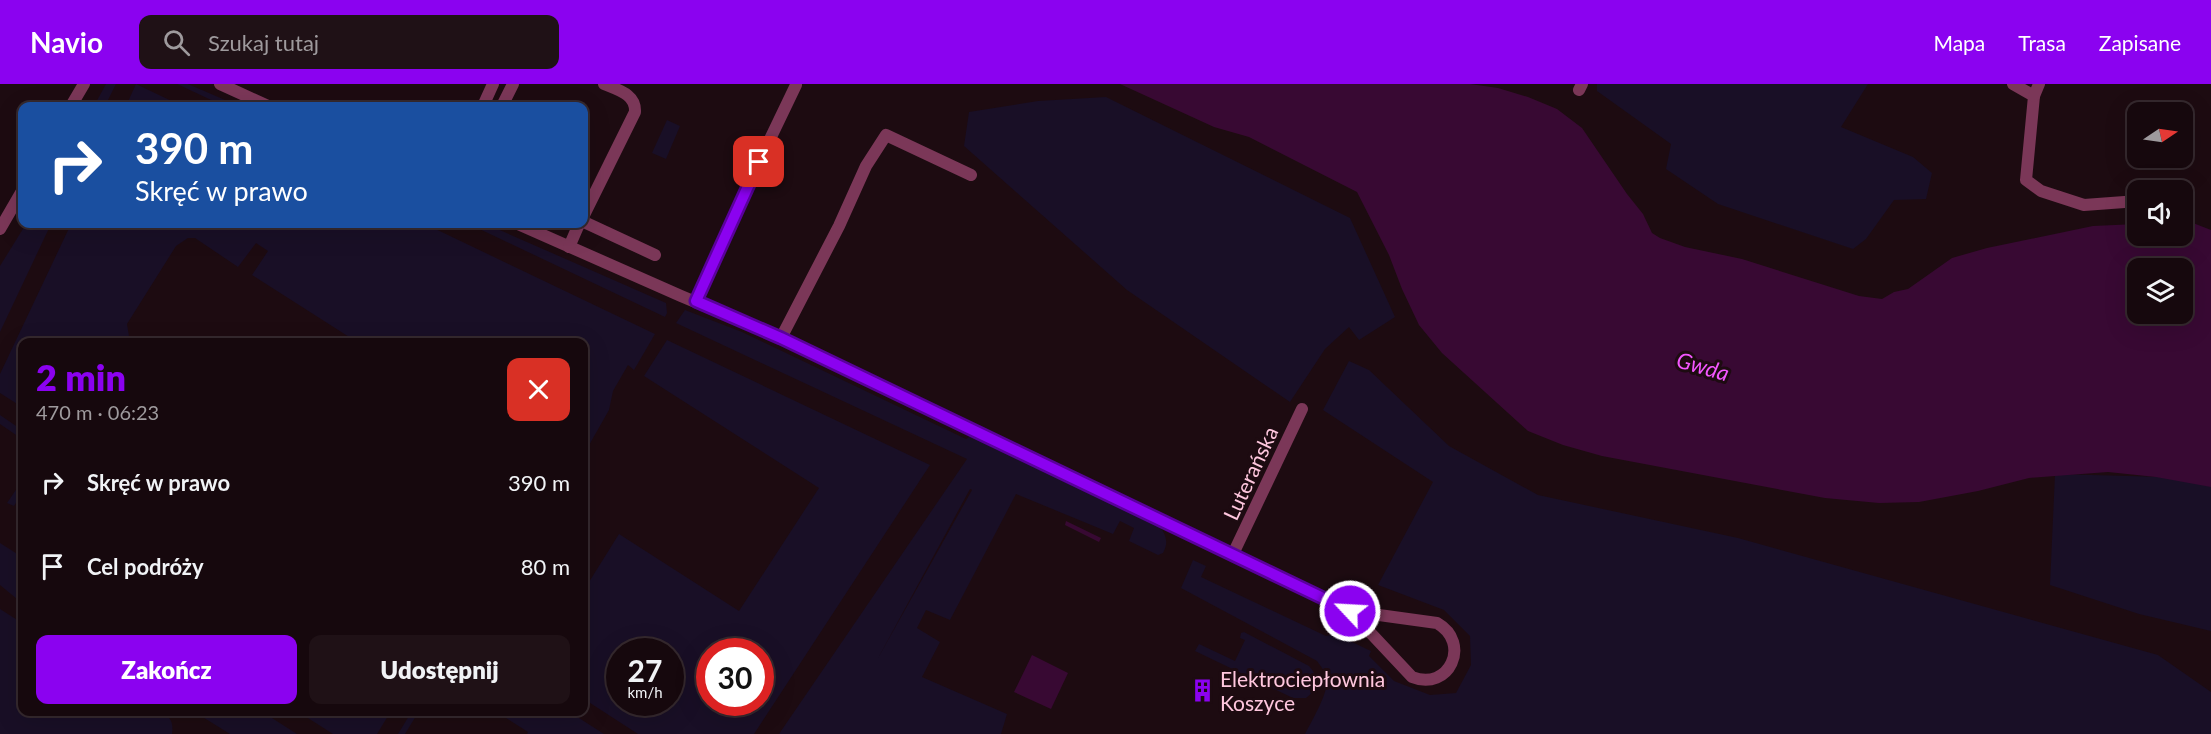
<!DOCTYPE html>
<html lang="pl">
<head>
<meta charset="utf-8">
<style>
  :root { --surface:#16080d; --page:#1f1116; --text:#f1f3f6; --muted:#9e9a9d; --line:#35292e; --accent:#8b02f0 }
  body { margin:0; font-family:Lato,sans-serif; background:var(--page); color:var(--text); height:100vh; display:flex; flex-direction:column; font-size:22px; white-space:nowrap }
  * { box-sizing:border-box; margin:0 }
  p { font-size:20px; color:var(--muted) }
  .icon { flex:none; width:33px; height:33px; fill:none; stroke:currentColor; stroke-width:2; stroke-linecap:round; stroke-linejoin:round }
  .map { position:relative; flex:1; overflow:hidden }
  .details { position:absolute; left:18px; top:254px; width:570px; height:378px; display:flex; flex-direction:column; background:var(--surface); border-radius:12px; box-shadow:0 6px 24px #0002,0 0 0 2px var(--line) }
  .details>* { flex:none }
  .hud { position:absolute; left:18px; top:18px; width:570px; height:126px; border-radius:12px; box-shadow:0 6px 24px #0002,0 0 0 2px var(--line); background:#1a4fa0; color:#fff; overflow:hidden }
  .needle { width:39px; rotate:77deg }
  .buttons { position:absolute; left:2127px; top:18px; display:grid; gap:12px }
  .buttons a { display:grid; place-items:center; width:66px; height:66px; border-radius:12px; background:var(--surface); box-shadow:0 6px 24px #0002,0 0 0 2px var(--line); font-size:30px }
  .speed { position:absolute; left:606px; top:554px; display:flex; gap:12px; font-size:30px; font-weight:700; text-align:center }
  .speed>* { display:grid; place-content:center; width:78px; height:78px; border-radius:50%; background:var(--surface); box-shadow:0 6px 24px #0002,0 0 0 2px var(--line); line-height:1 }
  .speed small { font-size:15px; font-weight:400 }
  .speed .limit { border:9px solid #d22; background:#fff; color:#111 }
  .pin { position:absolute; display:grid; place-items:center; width:51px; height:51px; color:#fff; margin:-26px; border-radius:12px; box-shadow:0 3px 9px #0006 }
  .me { position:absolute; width:66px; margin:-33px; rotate:295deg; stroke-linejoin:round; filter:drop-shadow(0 0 4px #0008) }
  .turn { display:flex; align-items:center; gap:21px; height:126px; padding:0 18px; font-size:27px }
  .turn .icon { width:78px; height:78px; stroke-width:2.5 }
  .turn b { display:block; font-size:42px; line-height:51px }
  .round { display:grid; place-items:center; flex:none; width:63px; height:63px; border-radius:12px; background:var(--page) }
  .headline { display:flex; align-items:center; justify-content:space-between; height:102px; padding:0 18px }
  h1 { font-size:36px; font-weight:800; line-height:45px; color:var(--accent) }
  .action { display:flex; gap:12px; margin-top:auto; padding:12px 18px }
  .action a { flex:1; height:69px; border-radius:12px; background:var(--accent); color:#fff; font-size:24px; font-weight:800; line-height:69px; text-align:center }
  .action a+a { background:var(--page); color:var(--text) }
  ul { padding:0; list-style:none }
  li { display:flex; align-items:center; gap:18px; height:84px; padding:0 18px }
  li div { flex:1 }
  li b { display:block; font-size:22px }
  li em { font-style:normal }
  header { display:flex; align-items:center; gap:36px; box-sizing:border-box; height:84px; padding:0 30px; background:var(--accent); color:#fff }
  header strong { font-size:28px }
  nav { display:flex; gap:33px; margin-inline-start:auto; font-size:21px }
  .search { width:420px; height:54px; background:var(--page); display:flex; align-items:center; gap:15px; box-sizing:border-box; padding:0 21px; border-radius:12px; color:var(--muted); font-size:22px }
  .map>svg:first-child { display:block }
  .green { fill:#190f26; fill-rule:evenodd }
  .water { fill:#380933; fill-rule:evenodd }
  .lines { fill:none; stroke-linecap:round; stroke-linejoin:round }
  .minor { stroke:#7b3758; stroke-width:12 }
  .tertiary { stroke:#7b3758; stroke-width:12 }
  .route-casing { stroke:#5a019c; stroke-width:15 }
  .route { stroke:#8b02f0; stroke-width:10 }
  .labels { text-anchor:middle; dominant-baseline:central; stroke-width:6; stroke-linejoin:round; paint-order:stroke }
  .street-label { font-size:21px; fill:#ffc7de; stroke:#1d0b11 }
  .poi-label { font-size:21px; fill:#ffc7de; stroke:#1d0b11; text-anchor:start }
  .water-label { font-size:22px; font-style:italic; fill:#f356fe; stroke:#1d0b11 }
</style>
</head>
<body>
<header>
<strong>Navio</strong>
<div class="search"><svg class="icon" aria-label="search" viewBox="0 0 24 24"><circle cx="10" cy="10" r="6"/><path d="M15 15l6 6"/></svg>Szukaj tutaj</div>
<nav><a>Mapa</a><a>Trasa</a><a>Zapisane</a></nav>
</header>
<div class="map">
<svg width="2211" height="650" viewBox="0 0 2211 650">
  <rect width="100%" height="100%" fill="#1d0b11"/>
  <g class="green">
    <path d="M 106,0 L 116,0 L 105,22 L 94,22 Z"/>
    <path d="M 136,0 L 182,22 L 126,22 Z"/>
    <path d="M 177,0 L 188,0 L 239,22 L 224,22 Z"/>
    <path d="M 1597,0 L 1868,0 L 1841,43 L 1913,73 L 1932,89 L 1926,115 L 1894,116 L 1866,155 L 1853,165 L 1718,120 L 1666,85 L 1671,60 L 1597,7 Z"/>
    <path d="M 1106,13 L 1350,134 L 1395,233 L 1359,256 L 1349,243 L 1325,265 L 1290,318 L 1127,206 L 964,62 L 969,28 L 1038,17 Z"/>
    <path d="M 667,36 L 680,42 L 666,75 L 652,69 Z"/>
    <path d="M 26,140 L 51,140 L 0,248 L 0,182 Z"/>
    <path d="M 71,140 L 425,140 L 655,250 L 634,286 L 628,281 L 613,307 L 609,326 L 584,370 L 584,258 L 357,258 L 252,191 L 268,167 L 256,159 L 238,183 L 195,154 L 188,154 L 176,162 L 127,240 L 130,258 L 22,258 L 22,323 L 0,309 L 0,290 Z"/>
    <path d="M 469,140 L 486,140 L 666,219 L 667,229 L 665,233 Z"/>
    <path d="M 685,226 L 742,248 L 966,355 L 972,351 L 1159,441 C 1166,451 1169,458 1163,469 L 1158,471 L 1129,457 L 1134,444 L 1120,437 L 1113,450 L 1016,410 L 950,536 L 926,526 L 917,544 L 940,558 L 922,593 L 1007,630 L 1001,650 L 779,650 L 967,375 L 676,239 ZM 971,405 L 972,406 L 877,576 L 970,405 Z"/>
    <path d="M 667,256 L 930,381 L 754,650 L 638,650 L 584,615 L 584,506 L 619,450 L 739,527 L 819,404 L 644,292 ZM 620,567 L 670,567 L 670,618 L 620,618 ZM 710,567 L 760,567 L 760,618 L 710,618 Z"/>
    <path d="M 1349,277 L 1369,286 L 1449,362 L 1538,411 L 1738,454 L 2158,571 L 2211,608 L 2211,650 L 1305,650 C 1312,636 1328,610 1327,595 C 1326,588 1321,583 1317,577 L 1181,504 L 1193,476 L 1206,482 L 1201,493 L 1326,552 L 1335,550 L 1371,567 L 1369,572 L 1394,597 L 1430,611 L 1456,609 L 1471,581 L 1470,552 L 1444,526 L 1378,501 L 1433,398 L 1323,326 Z"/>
    <path d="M 0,331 L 22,346 L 22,355 L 0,340 Z"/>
    <path d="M 2055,390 L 2201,394 L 2211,397 L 2211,547 L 2139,530 L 2050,501 Z"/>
    <path d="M 22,397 L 22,409 L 14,422 L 7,419 Z"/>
    <path d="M 0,459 L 22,473 L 22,519 L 0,501 Z"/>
    <path d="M 0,525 L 22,539 L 22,627 L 161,627 C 170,633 174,638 172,650 L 0,650 Z"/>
    <path d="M 1244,548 L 1309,582 C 1320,594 1319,604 1306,614 L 1293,614 L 1195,567 L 1199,560 L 1235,577 L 1245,556 L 1240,554 L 1241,549 Z"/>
    <path d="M 193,627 L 261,627 L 297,650 L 230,650 Z"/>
    <path d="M 297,627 L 391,627 L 377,650 L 333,650 Z"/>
    <path d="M 412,627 L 419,627 L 405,650 L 398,650 Z"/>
    <path d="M 495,627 L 568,627 L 604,650 L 527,650 L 528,648 Z"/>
  </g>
  <g class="water">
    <path d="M 1120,0 L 1470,0 L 1498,4 L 1528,13 L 1557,25 L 1582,44 L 1627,110 L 1643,130 L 1652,149 L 1660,154 L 1685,163 L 1742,175 L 1859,212 L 1882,215 L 1894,208 L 1908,205 L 1952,174 L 1987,164 L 2093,142 L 2137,140 L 2138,152 L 2182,152 L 2183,139 L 2193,139 L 2211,146 L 2211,403 L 2156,393 L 2108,388 L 2029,394 L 1978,407 L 1919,418 L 1879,419 L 1825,414 L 1602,372 L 1563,361 L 1528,347 L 1442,269 L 1419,241 L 1402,205 L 1389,171 L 1357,108 L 1249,53 L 1214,43 ZM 2138,184 L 2182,184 L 2182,230 L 2138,230 Z"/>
    <path d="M 1066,437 L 1101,454 L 1099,458 L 1065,441 Z"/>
    <path d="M 1032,571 L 1068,589 L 1051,625 L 1014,608 Z"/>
  </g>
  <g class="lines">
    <g class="minor">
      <path d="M 220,0 L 268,22"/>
      <path d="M 2013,0 L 2034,12 L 2026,96 L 2041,107 L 2084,121 L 2138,117"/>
      <path d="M 1579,6 L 1582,0"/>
      <path d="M 2034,12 L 2039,0"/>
      <path d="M 483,22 L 493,0"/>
      <path d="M 502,22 L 513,0"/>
      <path d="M 2182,116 L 2185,116"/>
      <path d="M 584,131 L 635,28 C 636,10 618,6 604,0"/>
      <path d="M 584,138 L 655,171"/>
      <path d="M 518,140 L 681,212 L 781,254 L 1350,527 L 1437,539 C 1472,559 1449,608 1412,593 L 1350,527"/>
      <path d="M 569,163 L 579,140"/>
      <path d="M 696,217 L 759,78 L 796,1"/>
      <path d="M 781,254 L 839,142 L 866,82 L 886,51 L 971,91"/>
      <path d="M 1233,470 L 1302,325"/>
    </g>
    <g class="tertiary">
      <path d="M 71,22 L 84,0"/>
      <path d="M 0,145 L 22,107"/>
    </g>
  </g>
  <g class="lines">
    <defs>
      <path id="route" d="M 759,78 L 696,217 L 781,254 L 1350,527"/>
    </defs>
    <use href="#route" class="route-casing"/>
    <use href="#route" class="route"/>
  </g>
  <defs>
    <symbol id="building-bare" viewBox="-9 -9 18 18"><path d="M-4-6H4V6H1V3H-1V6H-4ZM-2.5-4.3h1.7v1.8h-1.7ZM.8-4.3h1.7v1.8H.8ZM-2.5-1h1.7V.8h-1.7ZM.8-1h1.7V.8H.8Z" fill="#8b02f0" stroke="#1d0b11" stroke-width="2.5" paint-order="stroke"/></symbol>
  </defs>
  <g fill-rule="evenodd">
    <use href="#building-bare" x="1186" y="590" width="33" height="33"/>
  </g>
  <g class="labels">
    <g class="street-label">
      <text transform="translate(1250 389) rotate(-65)">Luterańska</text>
    </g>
    <g class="poi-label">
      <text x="1220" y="594">Elektrociepłownia<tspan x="1220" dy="24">Koszyce</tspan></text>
    </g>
    <g class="water-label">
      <text transform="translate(1703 282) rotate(16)">Gwda</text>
    </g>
  </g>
</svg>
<div class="buttons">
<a><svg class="needle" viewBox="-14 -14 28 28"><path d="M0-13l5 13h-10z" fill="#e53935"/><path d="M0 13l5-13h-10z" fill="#9e9a9d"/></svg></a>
<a><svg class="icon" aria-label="sound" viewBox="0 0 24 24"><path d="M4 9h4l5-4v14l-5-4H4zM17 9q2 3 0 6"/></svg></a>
<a><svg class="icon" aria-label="layers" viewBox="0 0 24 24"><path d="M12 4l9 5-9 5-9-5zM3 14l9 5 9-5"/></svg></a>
</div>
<div class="speed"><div>27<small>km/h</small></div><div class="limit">30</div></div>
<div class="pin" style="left:759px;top:78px;background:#d93025"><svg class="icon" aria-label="arrive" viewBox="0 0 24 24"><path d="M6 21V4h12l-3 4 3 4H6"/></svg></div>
<svg class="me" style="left:1350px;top:527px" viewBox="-20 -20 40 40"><circle r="17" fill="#8b02f0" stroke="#fff" stroke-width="3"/><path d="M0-11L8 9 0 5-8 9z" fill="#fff"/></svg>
<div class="hud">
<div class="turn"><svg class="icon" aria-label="right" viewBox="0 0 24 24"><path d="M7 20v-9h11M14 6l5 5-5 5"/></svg><div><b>390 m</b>Skręć w prawo</div></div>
</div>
<section class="details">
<div class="headline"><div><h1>2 min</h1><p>470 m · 06:23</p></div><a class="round" style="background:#d93025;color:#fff"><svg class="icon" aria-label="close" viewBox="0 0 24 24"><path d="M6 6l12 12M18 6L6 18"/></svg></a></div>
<ul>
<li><svg class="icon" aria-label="right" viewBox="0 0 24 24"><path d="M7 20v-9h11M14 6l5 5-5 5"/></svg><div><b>Skręć w prawo</b></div><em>390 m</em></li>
<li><svg class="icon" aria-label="arrive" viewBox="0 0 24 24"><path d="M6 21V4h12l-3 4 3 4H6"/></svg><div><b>Cel podróży</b></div><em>80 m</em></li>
</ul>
<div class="action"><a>Zakończ</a><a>Udostępnij</a></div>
</section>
</div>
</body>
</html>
